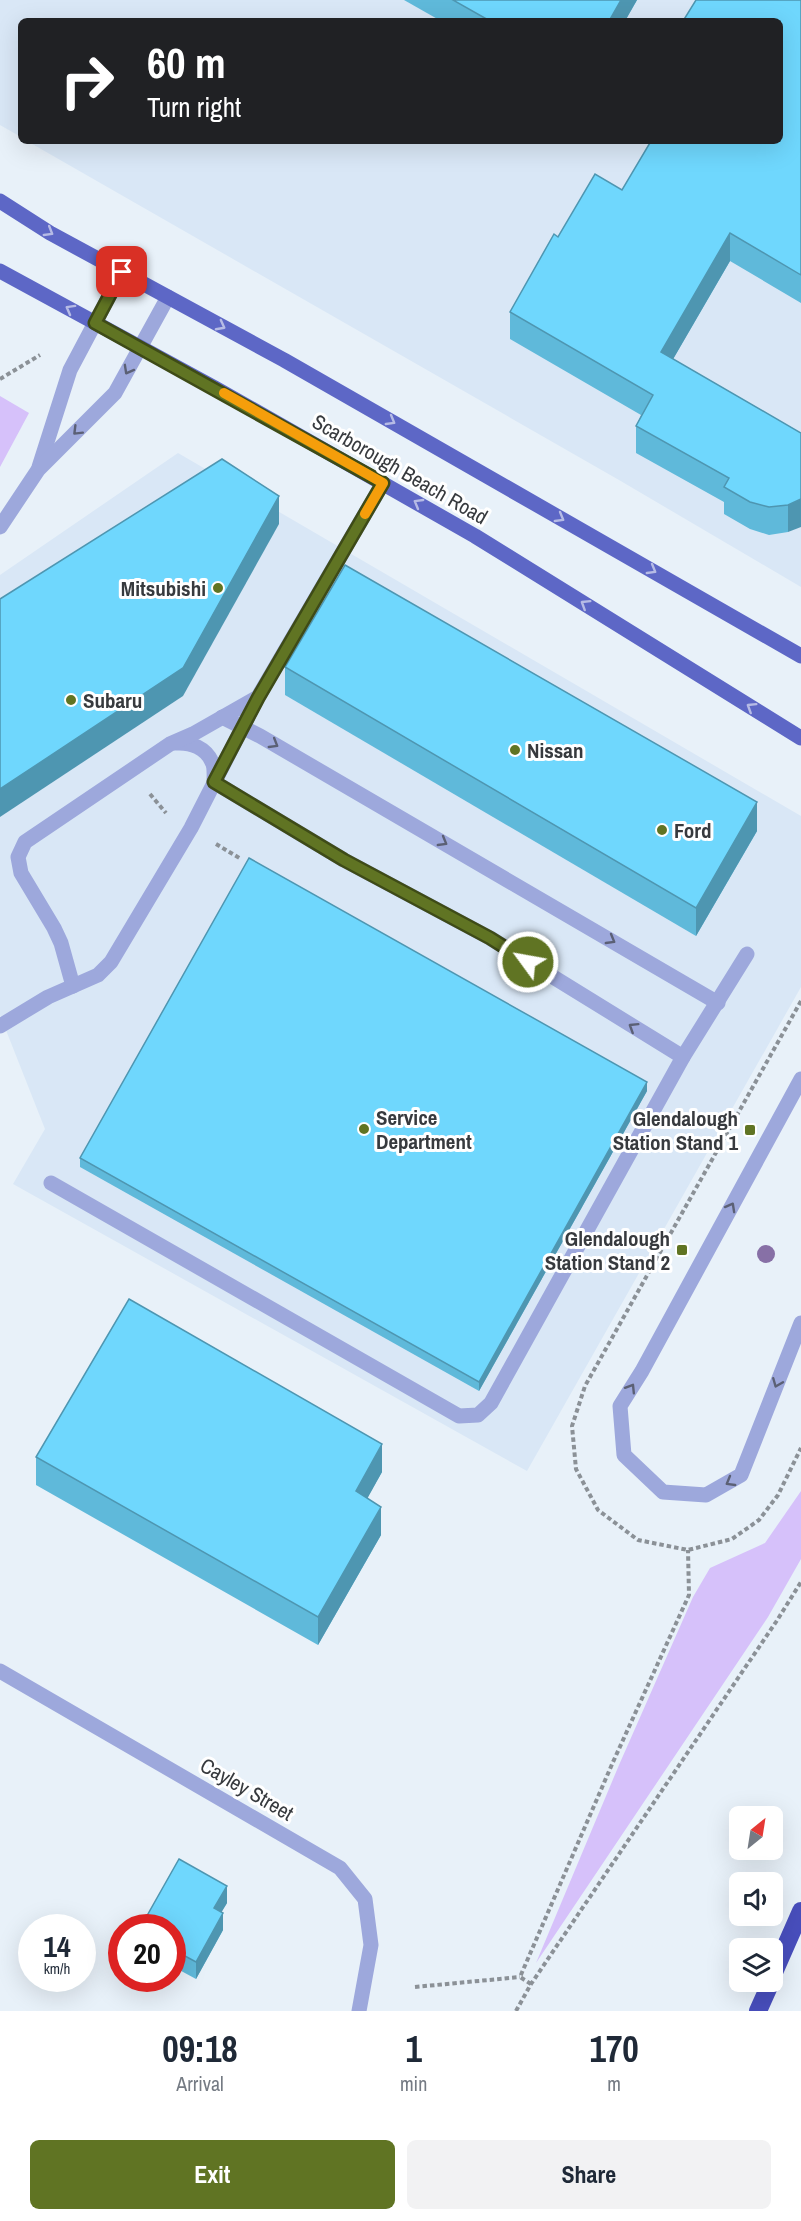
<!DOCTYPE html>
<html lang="en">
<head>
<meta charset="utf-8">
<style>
  :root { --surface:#fff; --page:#f2f2f3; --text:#1f2937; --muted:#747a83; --accent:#607423 }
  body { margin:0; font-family:"Archivo Narrow",sans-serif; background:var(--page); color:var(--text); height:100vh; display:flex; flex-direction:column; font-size:22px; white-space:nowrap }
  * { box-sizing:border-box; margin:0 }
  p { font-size:20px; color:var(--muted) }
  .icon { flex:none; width:33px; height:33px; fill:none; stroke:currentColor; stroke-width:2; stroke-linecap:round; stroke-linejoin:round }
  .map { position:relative; height:2011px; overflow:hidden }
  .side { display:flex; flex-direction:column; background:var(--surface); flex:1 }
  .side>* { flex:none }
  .banner { position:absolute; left:18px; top:18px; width:765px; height:126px; border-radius:9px; box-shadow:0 6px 24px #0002; background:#202124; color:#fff; overflow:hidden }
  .needle { width:39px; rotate:30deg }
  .tools { position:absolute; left:729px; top:1806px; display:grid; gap:12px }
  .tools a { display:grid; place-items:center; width:54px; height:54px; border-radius:9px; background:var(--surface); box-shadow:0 6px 24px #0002; font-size:30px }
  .speed { position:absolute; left:18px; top:1914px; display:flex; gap:12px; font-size:30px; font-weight:700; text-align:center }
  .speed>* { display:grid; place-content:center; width:78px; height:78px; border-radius:50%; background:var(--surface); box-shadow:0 6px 24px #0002; line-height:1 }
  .speed small { font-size:15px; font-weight:400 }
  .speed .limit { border:9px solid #d22; background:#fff; color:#111 }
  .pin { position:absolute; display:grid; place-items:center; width:51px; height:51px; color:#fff; margin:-26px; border-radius:12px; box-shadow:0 3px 9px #0006 }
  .me { position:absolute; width:66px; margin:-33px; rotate:302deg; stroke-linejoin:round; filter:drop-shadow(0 0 4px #0008) }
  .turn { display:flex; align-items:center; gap:21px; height:126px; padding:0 30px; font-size:27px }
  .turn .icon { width:78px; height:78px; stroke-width:2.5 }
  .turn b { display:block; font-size:42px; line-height:51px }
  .eta { display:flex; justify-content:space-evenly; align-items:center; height:102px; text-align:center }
  .eta b { font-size:36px; font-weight:700; line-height:42px }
  .button { display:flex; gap:12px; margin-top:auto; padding:12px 30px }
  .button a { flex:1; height:69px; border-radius:9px; background:var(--accent); color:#fff; font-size:24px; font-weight:700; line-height:69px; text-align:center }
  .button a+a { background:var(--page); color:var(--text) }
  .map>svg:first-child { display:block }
  .built { fill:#d9e7f6 }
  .green { fill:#d6c1fa }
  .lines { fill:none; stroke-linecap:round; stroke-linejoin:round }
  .path { stroke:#8b9197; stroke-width:4; stroke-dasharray:4.5 3; stroke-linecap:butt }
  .lane { stroke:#9da8dc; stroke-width:15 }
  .street { stroke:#9da8dc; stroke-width:15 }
  .primary { stroke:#5d67c6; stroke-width:15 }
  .highway { stroke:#484ebc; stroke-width:18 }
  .tree { fill:#8770a6 }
  .wall { fill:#5fb9da }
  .shaded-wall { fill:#4e96b1 }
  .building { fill:#6fd7fd; stroke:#4e96b1; stroke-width:1.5 }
  .oneway { stroke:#b6bbe5 }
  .oneway2 { stroke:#5b6075 }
  .route-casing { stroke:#3e4b17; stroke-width:15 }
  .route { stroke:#607423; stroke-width:10 }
  .slow { stroke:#f59e0b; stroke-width:10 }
  .poi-dot { fill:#607423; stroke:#fff; stroke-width:2 }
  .labels { text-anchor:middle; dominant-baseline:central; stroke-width:6; stroke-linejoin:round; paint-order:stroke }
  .street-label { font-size:21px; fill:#373a3e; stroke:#fff }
  .poi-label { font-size:21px; font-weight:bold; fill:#373a3e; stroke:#fff; text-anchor:start }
</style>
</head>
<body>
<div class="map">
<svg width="801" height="2011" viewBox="0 0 801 2011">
  <rect width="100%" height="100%" fill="#e8f1f9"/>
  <g class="built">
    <path d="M 0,0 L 801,0 L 801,587 L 619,480 L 27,141 L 780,141 L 780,21 L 21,21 L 21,137 L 0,125 Z"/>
    <path d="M 178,453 L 801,816 L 801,987 L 527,1471 L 13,1184 L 45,1129 L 0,1015 L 0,575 Z"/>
  </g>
  <g class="green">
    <path d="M 0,396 L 29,413 L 0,467 Z"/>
    <path d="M 801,1491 L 801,1559 L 768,1617 L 536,1963 L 619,1765 L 693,1597 L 710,1568 L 765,1543 Z"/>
  </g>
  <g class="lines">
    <g class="path">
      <path d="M 0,379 L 40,355"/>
      <path d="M 150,794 L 166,813"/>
      <path d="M 216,844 L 241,859"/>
      <path d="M 801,1001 L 585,1386 L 572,1426 L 576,1469 L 598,1510 L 638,1540 L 688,1550 L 732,1539 L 759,1520 L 778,1495 L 801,1448"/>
      <path d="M 531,1984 L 520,1977 L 613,1762 L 689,1595 L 688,1550"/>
      <path d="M 415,1987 L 520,1977"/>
      <path d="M 516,2011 L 531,1984 L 776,1622 L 801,1582"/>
    </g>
    <g class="lane">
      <path d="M 222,717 L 260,736 L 718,1003"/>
      <path d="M 176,743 C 191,742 206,748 212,762 C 215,767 214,776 214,782 L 344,860 L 490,938 L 683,1057"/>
      <path d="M 73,986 L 61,943 L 54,928 L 21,873 L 18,857 L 25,842 L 170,744 L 193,734 L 258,697 L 383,483"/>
      <path d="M 0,1026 L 48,997 L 98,975 L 111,962 L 191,828 L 258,697"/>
      <path d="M 801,1079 L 642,1371 L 620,1406 L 624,1455 L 663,1492 L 706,1495 L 741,1475 L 801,1323"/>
      <path d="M 51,1183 L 459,1416 L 478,1415 L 491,1403 L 683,1057 L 747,954"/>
    </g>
    <g class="street">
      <path d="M 39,467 L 70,370 L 122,272"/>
      <path d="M 0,527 L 38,470 L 115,393 L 168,297"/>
      <path d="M 0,1671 L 340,1868 L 365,1899 L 371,1945 L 359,2011"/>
    </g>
    <g class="primary">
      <path d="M 0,201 L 50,233 L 284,360 L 801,656"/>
      <path d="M 0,271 L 215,388 L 475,536 L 801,738"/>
    </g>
    <g class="highway">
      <path d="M 772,1977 L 801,1911"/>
      <path d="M 758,2011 L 771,1982"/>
    </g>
  </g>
  <circle class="tree" cx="766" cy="1254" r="9"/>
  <g class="wall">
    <path d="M 404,0 L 637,0 L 625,21 L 441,21 Z"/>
    <path d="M 801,0 L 801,303 L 730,261 L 673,359 L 801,433 L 788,532 L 769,535 L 750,529 L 724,514 L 724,502 L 636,453 L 636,426 L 641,415 L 510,339 L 510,312 L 558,237 L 622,190 L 780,141 Z"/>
    <path d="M 285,667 L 757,831 L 696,936 L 285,695 Z"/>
    <path d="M 647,1091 L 479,1391 L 80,1167 L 80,1158 Z"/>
    <path d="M 36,1457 L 382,1472 L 367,1498 L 381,1535 L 318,1645 L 36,1485 Z"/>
    <path d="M 227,1903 L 221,1912 L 223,1930 L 196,1979 L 172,1966 L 172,1928 L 144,1928 L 144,1921 Z"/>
  </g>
  <g class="shaded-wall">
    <path d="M 621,0 L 637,0 L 625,21 L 609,21 Z"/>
    <path d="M 730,233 L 730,261 L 661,380 L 661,352 Z"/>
    <path d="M 279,496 L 279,524 L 183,696 L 0,817 L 0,789 Z"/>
    <path d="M 801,499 L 801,527 L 788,532 L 788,505 Z"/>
    <path d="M 757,802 L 757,831 L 696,936 L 696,908 Z"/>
    <path d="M 647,1082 L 647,1091 L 479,1391 L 479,1382 Z"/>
    <path d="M 382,1444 L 382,1472 L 356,1519 L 356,1491 Z"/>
    <path d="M 381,1507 L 381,1535 L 318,1645 L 318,1617 Z"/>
    <path d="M 227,1886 L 227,1903 L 214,1925 L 214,1908 Z"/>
    <path d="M 223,1913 L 223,1930 L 196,1979 L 196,1962 Z"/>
  </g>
  <g class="building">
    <path d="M 453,0 L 621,0 L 609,21 L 490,21 Z"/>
    <path d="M 696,0 L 801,0 L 801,275 L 730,233 L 661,352 L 801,433 L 801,499 L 788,505 L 769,507 L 750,502 L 724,487 L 729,478 L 636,426 L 653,395 L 510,312 L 554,234 L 558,237 L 595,174 L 622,190 L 651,141 L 780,141 L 780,21 L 683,21 Z"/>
    <path d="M 222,459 L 279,496 L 183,668 L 0,789 L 0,599 Z"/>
    <path d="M 345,565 L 757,802 L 696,908 L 285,667 Z"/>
    <path d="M 249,858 L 647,1082 L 479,1382 L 80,1158 Z"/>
    <path d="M 129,1299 L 382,1444 L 356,1491 L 381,1507 L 318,1617 L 36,1457 Z"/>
    <path d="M 179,1859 L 227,1886 L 214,1908 L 223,1913 L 196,1962 L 172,1949 L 172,1928 L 155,1928 L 144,1921 Z"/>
  </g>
  <defs><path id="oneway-chevron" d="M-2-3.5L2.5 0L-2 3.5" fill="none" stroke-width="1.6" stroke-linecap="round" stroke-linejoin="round" transform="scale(1.5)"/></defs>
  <g class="oneway">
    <use href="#oneway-chevron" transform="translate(49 232) rotate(31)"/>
    <use href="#oneway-chevron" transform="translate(70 309) rotate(-151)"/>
    <use href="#oneway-chevron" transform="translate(221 326) rotate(28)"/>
    <use href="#oneway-chevron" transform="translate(391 421) rotate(30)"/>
    <use href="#oneway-chevron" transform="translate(418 503) rotate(-150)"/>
    <use href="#oneway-chevron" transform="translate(560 518) rotate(30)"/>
    <use href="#oneway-chevron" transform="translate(652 570) rotate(30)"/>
    <use href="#oneway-chevron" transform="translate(585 604) rotate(-148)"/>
    <use href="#oneway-chevron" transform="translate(751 707) rotate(-148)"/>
  </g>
  <g class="oneway2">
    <use href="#oneway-chevron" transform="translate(128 370) rotate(119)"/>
    <use href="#oneway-chevron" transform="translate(77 431) rotate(135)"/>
    <use href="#oneway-chevron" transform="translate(274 744) rotate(31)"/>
    <use href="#oneway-chevron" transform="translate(443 842) rotate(30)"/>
    <use href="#oneway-chevron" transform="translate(611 940) rotate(30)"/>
    <use href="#oneway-chevron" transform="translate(633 1027) rotate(-148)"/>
    <use href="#oneway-chevron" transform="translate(731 1207) rotate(-61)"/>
    <use href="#oneway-chevron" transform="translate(777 1383) rotate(112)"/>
    <use href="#oneway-chevron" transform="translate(631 1388) rotate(-58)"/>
    <use href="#oneway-chevron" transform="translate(730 1482) rotate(150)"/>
  </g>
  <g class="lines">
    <defs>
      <path id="route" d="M 122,272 L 95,323 L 383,483 L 258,698 L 214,782 L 344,860 L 490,938 L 528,962"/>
    </defs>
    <use href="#route" class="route-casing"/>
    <use href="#route" class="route"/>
    <path class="slow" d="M 224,393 L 383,483 L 365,514"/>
  </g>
  <g class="poi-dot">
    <circle cx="218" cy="588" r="6"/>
    <circle cx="71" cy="700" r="6"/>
    <circle cx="515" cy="750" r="6"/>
    <circle cx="662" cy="830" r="6"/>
    <circle cx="364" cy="1129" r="6"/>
    <rect x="744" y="1124" width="12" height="12" rx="3"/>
    <rect x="676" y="1244" width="12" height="12" rx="3"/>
  </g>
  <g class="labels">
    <g class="street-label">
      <text transform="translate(400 469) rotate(30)">Scarborough Beach Road</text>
      <text transform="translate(247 1789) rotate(30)">Cayley Street</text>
    </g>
    <g class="poi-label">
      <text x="206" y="588" text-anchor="end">Mitsubishi</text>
      <text x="83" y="700">Subaru</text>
      <text x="527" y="750">Nissan</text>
      <text x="674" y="830">Ford</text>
      <text x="376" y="1117">Service<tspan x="376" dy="24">Department</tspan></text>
      <text x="738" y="1118" text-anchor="end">Glendalough<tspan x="738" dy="24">Station Stand 1</tspan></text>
      <text x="670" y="1238" text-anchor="end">Glendalough<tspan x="670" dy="24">Station Stand 2</tspan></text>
    </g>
  </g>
</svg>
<div class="tools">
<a><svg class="needle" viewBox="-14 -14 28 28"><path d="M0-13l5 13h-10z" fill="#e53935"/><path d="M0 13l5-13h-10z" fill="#747a83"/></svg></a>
<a><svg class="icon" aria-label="sound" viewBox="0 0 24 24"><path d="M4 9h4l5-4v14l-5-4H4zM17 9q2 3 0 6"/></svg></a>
<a><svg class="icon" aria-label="layers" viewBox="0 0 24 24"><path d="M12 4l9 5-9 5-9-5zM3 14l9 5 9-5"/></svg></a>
</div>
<div class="speed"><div>14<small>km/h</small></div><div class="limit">20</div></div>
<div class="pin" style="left:122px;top:272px;background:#d93025"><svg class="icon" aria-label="arrive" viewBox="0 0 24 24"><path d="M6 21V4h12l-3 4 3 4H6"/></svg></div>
<svg class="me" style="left:528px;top:962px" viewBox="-20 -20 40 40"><circle r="17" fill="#607423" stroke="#fff" stroke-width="3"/><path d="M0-11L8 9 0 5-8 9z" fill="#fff"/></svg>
<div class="banner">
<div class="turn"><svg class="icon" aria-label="right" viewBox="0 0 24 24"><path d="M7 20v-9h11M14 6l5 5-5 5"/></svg><div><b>60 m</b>Turn right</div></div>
</div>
</div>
<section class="side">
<div class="eta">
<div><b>09:18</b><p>Arrival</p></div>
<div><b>1</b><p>min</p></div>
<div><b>170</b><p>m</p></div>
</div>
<div class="button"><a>Exit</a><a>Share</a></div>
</section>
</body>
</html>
